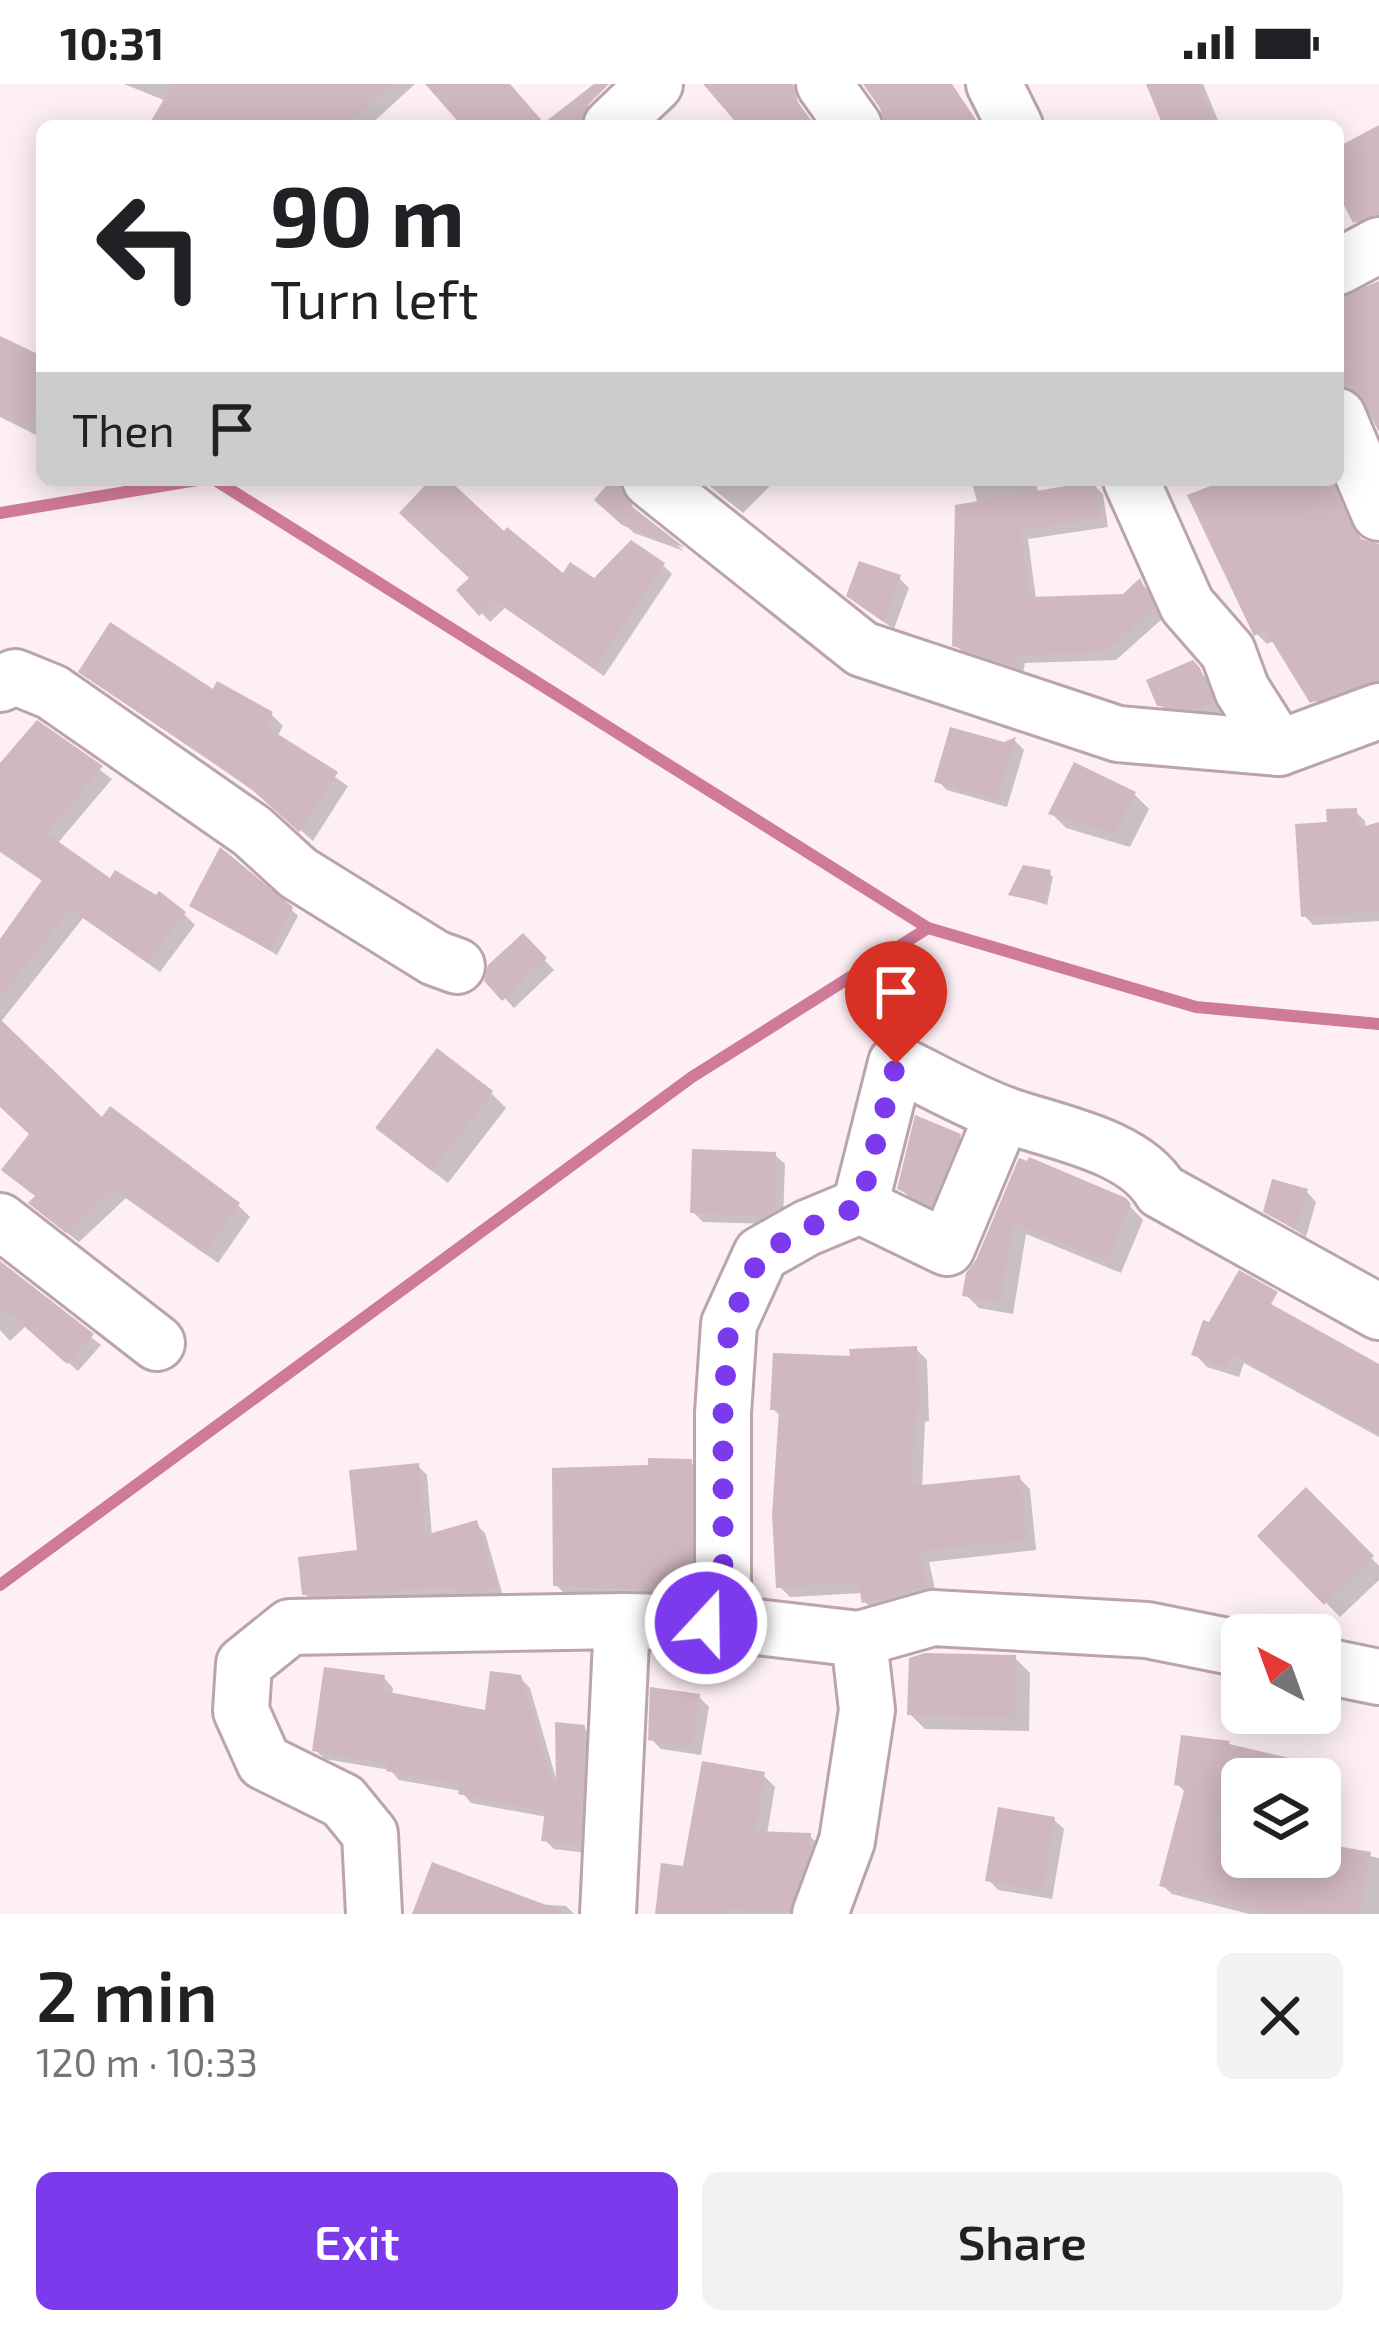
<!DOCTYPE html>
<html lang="en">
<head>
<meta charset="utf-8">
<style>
  :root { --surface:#fff; --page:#f2f2f2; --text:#202124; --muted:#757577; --accent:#7c3aed }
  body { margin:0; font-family:"Exo 2",sans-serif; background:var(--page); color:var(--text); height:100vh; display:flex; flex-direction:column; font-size:45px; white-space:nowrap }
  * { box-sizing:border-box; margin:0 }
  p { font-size:39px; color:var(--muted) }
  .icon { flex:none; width:66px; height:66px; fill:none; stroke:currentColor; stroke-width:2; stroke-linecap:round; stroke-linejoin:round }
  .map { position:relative; height:1830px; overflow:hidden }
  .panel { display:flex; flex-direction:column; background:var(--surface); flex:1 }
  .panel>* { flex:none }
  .banner { position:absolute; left:36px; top:36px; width:1308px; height:366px; border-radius:18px; box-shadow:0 6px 30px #0003; background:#fff; color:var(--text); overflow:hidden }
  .needle { width:78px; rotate:319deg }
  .tools { position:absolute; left:1221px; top:1530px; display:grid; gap:24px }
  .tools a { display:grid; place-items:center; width:120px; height:120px; border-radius:18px; background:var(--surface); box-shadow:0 6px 30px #0003; font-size:60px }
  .pin { position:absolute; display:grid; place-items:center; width:102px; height:102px; color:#fff; margin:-123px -51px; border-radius:50% 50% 50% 0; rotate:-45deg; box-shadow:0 0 12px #0007 }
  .pin .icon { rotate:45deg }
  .me { position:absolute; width:132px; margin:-66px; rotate:21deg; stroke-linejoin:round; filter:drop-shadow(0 0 9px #0008) }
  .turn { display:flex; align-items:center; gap:42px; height:252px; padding:0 36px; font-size:54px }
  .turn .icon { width:156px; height:156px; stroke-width:2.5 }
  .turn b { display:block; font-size:84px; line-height:102px }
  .then { display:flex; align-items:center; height:114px; padding:0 36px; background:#0003; gap:24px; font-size:45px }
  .round { display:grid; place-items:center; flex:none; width:126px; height:126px; border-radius:18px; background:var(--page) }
  .summary { display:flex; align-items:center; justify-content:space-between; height:204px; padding:0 36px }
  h1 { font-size:72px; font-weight:600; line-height:90px }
  .action { display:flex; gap:24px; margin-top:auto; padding:24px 36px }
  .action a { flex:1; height:138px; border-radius:18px; background:var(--accent); color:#fff; font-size:48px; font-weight:600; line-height:138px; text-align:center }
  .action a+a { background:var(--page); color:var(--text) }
  .status { display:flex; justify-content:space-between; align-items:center; height:84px; padding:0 60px; background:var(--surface); direction:ltr }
  .status svg { height:33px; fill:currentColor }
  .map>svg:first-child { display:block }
  .shadow { fill:#0003 }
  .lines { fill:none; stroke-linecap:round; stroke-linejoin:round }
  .stream { stroke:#cf7a98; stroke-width:12 }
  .building { fill:#cfb8be }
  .minor-casing { stroke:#bba4aa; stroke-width:60 }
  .minor { stroke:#fff; stroke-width:54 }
  .route { stroke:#7c3aed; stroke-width:21; stroke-dasharray:0 37.8 }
</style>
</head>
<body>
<div class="status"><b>10:31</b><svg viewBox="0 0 49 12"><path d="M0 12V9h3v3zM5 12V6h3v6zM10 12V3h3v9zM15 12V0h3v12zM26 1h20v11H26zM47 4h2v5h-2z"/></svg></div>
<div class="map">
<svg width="1379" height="1830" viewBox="0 0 1379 1830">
  <rect width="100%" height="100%" fill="#fdeff3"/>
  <g class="shadow">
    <path d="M 124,0 L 415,0 L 369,42 L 152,42 L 166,17 Z"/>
    <path d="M 1149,0 L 1203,0 L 1220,41 L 1166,42 Z"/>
    <path d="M 1379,44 L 1379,143 L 1366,148 L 1356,137 L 1338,104 L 1338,66 Z"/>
    <path d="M 1379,200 L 1379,341 L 1367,315 L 1353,310 L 1338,312 L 1338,216 Z"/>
    <path d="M 0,258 L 42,276 L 42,339 L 36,351 L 0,333 Z"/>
    <path d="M 434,396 L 444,396 L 504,451 L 563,493 L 595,498 L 663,481 L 672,490 L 604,592 L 505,524 L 490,538 L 461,507 L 473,495 Z"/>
    <path d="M 615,396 L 625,401 L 634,427 L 684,467 L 634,449 L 598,416 Z"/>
    <path d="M 702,396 L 776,396 L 743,429 Z"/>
    <path d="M 971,396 L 1035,396 L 1038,408 L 1094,401 L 1103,410 L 1108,443 L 1028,455 L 1036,515 L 1124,513 L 1140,498 L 1149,507 L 1162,535 L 1116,576 L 1025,579 L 1023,589 L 965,570 L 955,560 L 978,421 Z"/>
    <path d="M 1234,396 L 1335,396 L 1379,495 L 1379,607 L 1323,628 L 1275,556 L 1267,560 L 1257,550 Z"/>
    <path d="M 899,494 L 909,504 L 894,545 L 859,521 Z"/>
    <path d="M 1192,579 L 1209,597 L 1221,628 L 1207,634 L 1170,630 L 1160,620 Z"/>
    <path d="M 82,587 L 214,609 L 271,630 L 283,642 L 277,653 L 348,702 L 313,757 L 265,715 Z"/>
    <path d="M 38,640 L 112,695 L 57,760 L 111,798 L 184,830 L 195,841 L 160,888 L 83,834 L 0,939 L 103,1037 L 238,1121 L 250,1133 L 218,1179 L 126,1114 L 79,1158 L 43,1130 L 38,1114 L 33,1050 L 0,1019 L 0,861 L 44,798 L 0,768 L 0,684 Z"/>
    <path d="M 1015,657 L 1024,666 L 1007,723 L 947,706 L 938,697 Z"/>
    <path d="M 1134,710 L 1149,725 L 1130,763 L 1066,744 L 1052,730 Z"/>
    <path d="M 1355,727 L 1365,737 L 1366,745 L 1379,741 L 1379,837 L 1313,841 L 1304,831 L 1330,741 Z"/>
    <path d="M 1049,789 L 1053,793 L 1047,821 L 1012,810 Z"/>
    <path d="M 193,821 L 291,825 L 298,832 L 277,871 Z"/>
    <path d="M 523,853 L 554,886 L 514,924 L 487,896 Z"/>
    <path d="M 491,1009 L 506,1024 L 448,1099 L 394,1058 Z"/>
    <path d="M 959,1052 L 969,1062 L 941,1129 L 910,1114 L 900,1104 Z"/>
    <path d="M 775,1071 L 785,1080 L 783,1136 L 777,1140 L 703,1138 L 693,1128 Z"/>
    <path d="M 1020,1078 L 1124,1116 L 1143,1136 L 1121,1189 L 1026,1150 L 1013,1230 L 979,1224 L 966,1211 Z"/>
    <path d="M 1307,1108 L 1316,1118 L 1306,1153 L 1266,1127 Z"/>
    <path d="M 0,1181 L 101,1261 L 78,1287 L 26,1242 L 10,1257 L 0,1246 Z"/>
    <path d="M 1205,1240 L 1379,1283 L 1379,1353 L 1244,1279 L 1239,1293 L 1207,1283 L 1195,1270 Z"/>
    <path d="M 916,1265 L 927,1276 L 929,1337 L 925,1338 L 922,1404 L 1019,1394 L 1030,1405 L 1036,1466 L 929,1478 L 937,1514 L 876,1529 L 865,1518 L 863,1509 L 790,1513 L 779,1502 L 782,1333 L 773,1325 L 853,1275 Z"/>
    <path d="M 690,1378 L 702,1390 L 702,1518 L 568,1513 L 556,1501 L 651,1384 Z"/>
    <path d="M 418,1382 L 427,1391 L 432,1453 L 476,1440 L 485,1449 L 503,1512 L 490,1516 L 468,1516 L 463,1511 L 314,1519 L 305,1510 L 360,1469 Z"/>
    <path d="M 1306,1407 L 1379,1482 L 1379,1496 L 1340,1533 L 1261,1452 Z"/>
    <path d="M 1015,1574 L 1030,1589 L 1029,1647 L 925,1645 L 910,1630 Z"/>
    <path d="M 384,1594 L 393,1604 L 392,1612 L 488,1629 L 520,1594 L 530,1604 L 557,1698 L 584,1644 L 594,1654 L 588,1769 L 554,1765 L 544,1755 L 547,1733 L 471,1719 L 461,1707 L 399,1696 L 390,1686 L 325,1675 L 315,1666 Z"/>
    <path d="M 699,1613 L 709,1623 L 701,1671 L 661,1665 L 651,1655 Z"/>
    <path d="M 1232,1663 L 1331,1687 L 1340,1697 L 1324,1763 L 1320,1762 L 1320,1695 L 1242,1695 L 1242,1773 L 1288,1773 L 1276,1830 L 1249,1830 L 1172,1810 L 1162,1801 L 1186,1709 L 1177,1700 Z"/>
    <path d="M 763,1691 L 775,1703 L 767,1750 L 810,1752 L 822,1764 L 804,1830 L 658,1830 L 686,1785 Z"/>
    <path d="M 1054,1736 L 1064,1745 L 1052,1815 L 998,1806 L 989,1796 Z"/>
    <path d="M 1336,1765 L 1379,1774 L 1379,1830 L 1324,1830 Z"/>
    <path d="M 534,1820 L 566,1822 L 574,1830 L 415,1830 Z"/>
  </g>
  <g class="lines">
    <g class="stream">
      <path d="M 215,396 L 928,844 L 1196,923 L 1379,940"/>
      <path d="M 0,429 L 197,396"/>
      <path d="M 0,1501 L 692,993 L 928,844"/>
    </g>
  </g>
  <g class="building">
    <path d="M 173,0 L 392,0 L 346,42 L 148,42 Z"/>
    <path d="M 425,0 L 510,0 L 544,39 L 594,0 L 609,0 L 589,20 L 580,42 L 462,42 Z"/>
    <path d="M 703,0 L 793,0 L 798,18 L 815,42 L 739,42 Z"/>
    <path d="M 863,0 L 952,0 L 980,42 L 885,42 L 880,24 Z"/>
    <path d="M 1146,0 L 1199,0 L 1212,31 L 1186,42 L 1163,42 Z"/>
    <path d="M 1379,41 L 1379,130 L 1353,139 L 1338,110 L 1338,63 Z"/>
    <path d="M 1379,197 L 1379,348 L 1358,308 L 1338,296 L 1338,289 L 1346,282 L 1338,263 L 1338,214 Z"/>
    <path d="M 0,252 L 42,272 L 42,311 L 26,343 L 0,331 Z"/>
    <path d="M 430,396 L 449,396 L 504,447 L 507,443 L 563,489 L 570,478 L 594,494 L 631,456 L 665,479 L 594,585 L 495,517 L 479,532 L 456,506 L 469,494 L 399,429 Z"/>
    <path d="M 611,396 L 619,396 L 621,409 L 630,421 L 685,464 L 622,441 L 594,416 Z"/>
    <path d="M 1226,396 L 1331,396 L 1351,442 L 1361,455 L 1379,460 L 1379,596 L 1310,619 L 1265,546 L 1254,552 L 1187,411 Z"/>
    <path d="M 1095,397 L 1100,434 L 1020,446 L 1029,513 L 1123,510 L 1140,494 L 1154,525 L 1106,568 L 1017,571 L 1016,581 L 1011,581 L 952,562 L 955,421 Z"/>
    <path d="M 859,477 L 901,491 L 884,538 L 846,512 Z"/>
    <path d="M 110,538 L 213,605 L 217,597 L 273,628 L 265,642 L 338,688 L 299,748 L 249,703 L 78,588 Z"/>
    <path d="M 1193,576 L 1200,584 L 1213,618 L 1196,625 L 1157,622 L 1146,596 Z"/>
    <path d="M 37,636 L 103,682 L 46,749 L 110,794 L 115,786 L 156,811 L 159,807 L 186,828 L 147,878 L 70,825 L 0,913 L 0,855 L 42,796 L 0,767 L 0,679 Z"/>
    <path d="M 950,643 L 1004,658 L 1016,653 L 997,716 L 934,698 Z"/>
    <path d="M 1074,678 L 1136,708 L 1115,749 L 1048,730 Z"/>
    <path d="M 1357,724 L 1358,744 L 1379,738 L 1379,828 L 1301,833 L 1295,740 L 1327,738 L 1326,725 Z"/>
    <path d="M 220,763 L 293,823 L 269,866 L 189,822 Z"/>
    <path d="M 1023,781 L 1051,786 L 1044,819 L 1008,811 Z"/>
    <path d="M 523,849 L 547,874 L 502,917 L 484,897 L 488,881 Z"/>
    <path d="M 0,935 L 102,1033 L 110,1022 L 240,1119 L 205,1170 L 113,1105 L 66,1149 L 28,1119 L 35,1112 L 1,1086 L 29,1050 L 0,1023 Z"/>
    <path d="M 437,964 L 493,1007 L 432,1087 L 375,1044 Z"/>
    <path d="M 915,1031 L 961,1050 L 931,1121 L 897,1105 Z"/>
    <path d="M 692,1065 L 776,1068 L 774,1126 L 766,1131 L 690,1129 Z"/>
    <path d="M 1029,1073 L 1126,1114 L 1131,1120 L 1107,1177 L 1014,1139 L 1000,1218 L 962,1212 L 966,1189 L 976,1176 L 1019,1074 L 1027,1077 Z"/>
    <path d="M 1272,1095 L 1308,1105 L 1296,1146 L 1263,1128 Z"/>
    <path d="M 0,1177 L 94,1250 L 67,1280 L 0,1221 Z"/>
    <path d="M 1239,1186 L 1278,1208 L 1271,1220 L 1379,1280 L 1379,1350 L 1231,1269 L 1227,1283 L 1191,1271 L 1203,1236 L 1209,1238 Z"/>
    <path d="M 917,1262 L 919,1327 L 915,1328 L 912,1402 L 1020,1391 L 1027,1456 L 920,1467 L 927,1503 L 862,1519 L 858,1498 L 776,1504 L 772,1431 L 779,1326 L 770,1326 L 773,1269 L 850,1272 L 849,1265 Z"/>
    <path d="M 648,1374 L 692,1375 L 692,1507 L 553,1502 L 552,1384 L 648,1381 Z"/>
    <path d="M 419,1379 L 425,1451 L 477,1436 L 496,1503 L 479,1508 L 456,1508 L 455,1503 L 302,1511 L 298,1473 L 357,1466 L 349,1386 Z"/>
    <path d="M 1306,1403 L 1374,1472 L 1324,1521 L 1257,1452 Z"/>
    <path d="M 925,1569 L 1016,1571 L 1015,1634 L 907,1631 L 909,1574 Z"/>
    <path d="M 324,1583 L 385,1591 L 383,1607 L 485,1626 L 490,1587 L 521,1591 L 552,1698 L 556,1698 L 555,1638 L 585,1641 L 580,1761 L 541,1757 L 545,1727 L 458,1710 L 460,1700 L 386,1687 L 388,1679 L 312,1667 Z"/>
    <path d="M 650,1603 L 700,1610 L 692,1663 L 648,1656 Z"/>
    <path d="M 1181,1651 L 1230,1657 L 1229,1660 L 1327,1683 L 1326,1695 L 1225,1695 L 1219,1746 L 1242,1752 L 1242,1773 L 1320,1773 L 1320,1759 L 1371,1768 L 1359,1830 L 1271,1830 L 1159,1802 L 1185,1703 L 1174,1701 Z"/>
    <path d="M 702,1677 L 765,1688 L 755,1747 L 811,1749 L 810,1765 L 789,1828 L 727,1825 L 726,1830 L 655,1830 L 661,1779 L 683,1782 Z"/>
    <path d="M 998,1723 L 1055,1733 L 1043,1807 L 985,1797 Z"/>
    <path d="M 432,1778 L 562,1827 L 561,1830 L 412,1830 Z"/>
  </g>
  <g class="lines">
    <defs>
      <g id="minor">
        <path d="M 824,0 L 854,42"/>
        <path d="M 994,0 L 1015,42"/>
        <path d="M 611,42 L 655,0"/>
        <path d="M 1338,183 L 1379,161"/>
        <path d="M 1338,332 L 1379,429"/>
        <path d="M 650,396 L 862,565 L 1118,650 L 1279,664 L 1379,627"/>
        <path d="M 1131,396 L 1187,521 L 1228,568 L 1242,606 L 1279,664"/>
        <path d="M 0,600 L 15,593 L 52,608 L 252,747 L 298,789 L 435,874 L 457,882"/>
        <path d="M 860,1122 L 896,979 C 932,996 968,1017 1006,1031 C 1054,1048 1134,1061 1161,1107 L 1379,1228"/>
        <path d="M 0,1137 L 157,1259"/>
        <path d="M 723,1539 L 723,1329 L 729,1240 L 761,1170 L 807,1144 L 860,1122 L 947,1164 L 1003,1030"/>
        <path d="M 1320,1581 L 1379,1593"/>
        <path d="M 374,1830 L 370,1750 L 343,1717 L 264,1678 L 241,1627 L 244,1580 L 290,1543 L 622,1537 L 723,1539 L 859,1555 L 933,1534 L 1147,1546 L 1242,1565"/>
        <path d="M 608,1830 L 622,1537"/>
        <path d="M 820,1830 L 847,1757 L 867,1626 L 859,1555"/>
      </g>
    </defs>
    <use href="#minor" class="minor-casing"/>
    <use href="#minor" class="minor"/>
  </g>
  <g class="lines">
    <path class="route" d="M 706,1539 L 723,1539 L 723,1329 L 729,1240 L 761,1170 L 807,1144 L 860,1122 L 896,980"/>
  </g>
</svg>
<div class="tools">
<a><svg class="needle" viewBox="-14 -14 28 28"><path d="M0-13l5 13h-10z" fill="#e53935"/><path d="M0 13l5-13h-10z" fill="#757577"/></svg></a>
<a><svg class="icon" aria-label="layers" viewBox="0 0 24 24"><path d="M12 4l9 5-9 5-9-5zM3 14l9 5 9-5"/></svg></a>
</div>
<div class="pin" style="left:896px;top:980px;background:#d93025"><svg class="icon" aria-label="arrive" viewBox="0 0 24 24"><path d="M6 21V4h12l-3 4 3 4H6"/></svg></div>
<svg class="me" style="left:706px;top:1539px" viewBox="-20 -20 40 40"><circle r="17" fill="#7c3aed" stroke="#fff" stroke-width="3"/><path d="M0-11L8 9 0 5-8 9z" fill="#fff"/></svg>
<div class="banner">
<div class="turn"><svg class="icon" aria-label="left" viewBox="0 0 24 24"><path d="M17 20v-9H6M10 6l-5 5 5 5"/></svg><div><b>90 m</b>Turn left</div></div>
<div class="then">Then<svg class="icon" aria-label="arrive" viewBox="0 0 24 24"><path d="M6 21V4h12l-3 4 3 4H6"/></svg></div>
</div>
</div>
<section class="panel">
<div class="summary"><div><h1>2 min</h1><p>120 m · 10:33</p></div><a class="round"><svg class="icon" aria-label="close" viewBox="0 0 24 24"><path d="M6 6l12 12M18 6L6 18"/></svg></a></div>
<div class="action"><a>Exit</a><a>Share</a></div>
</section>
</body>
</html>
